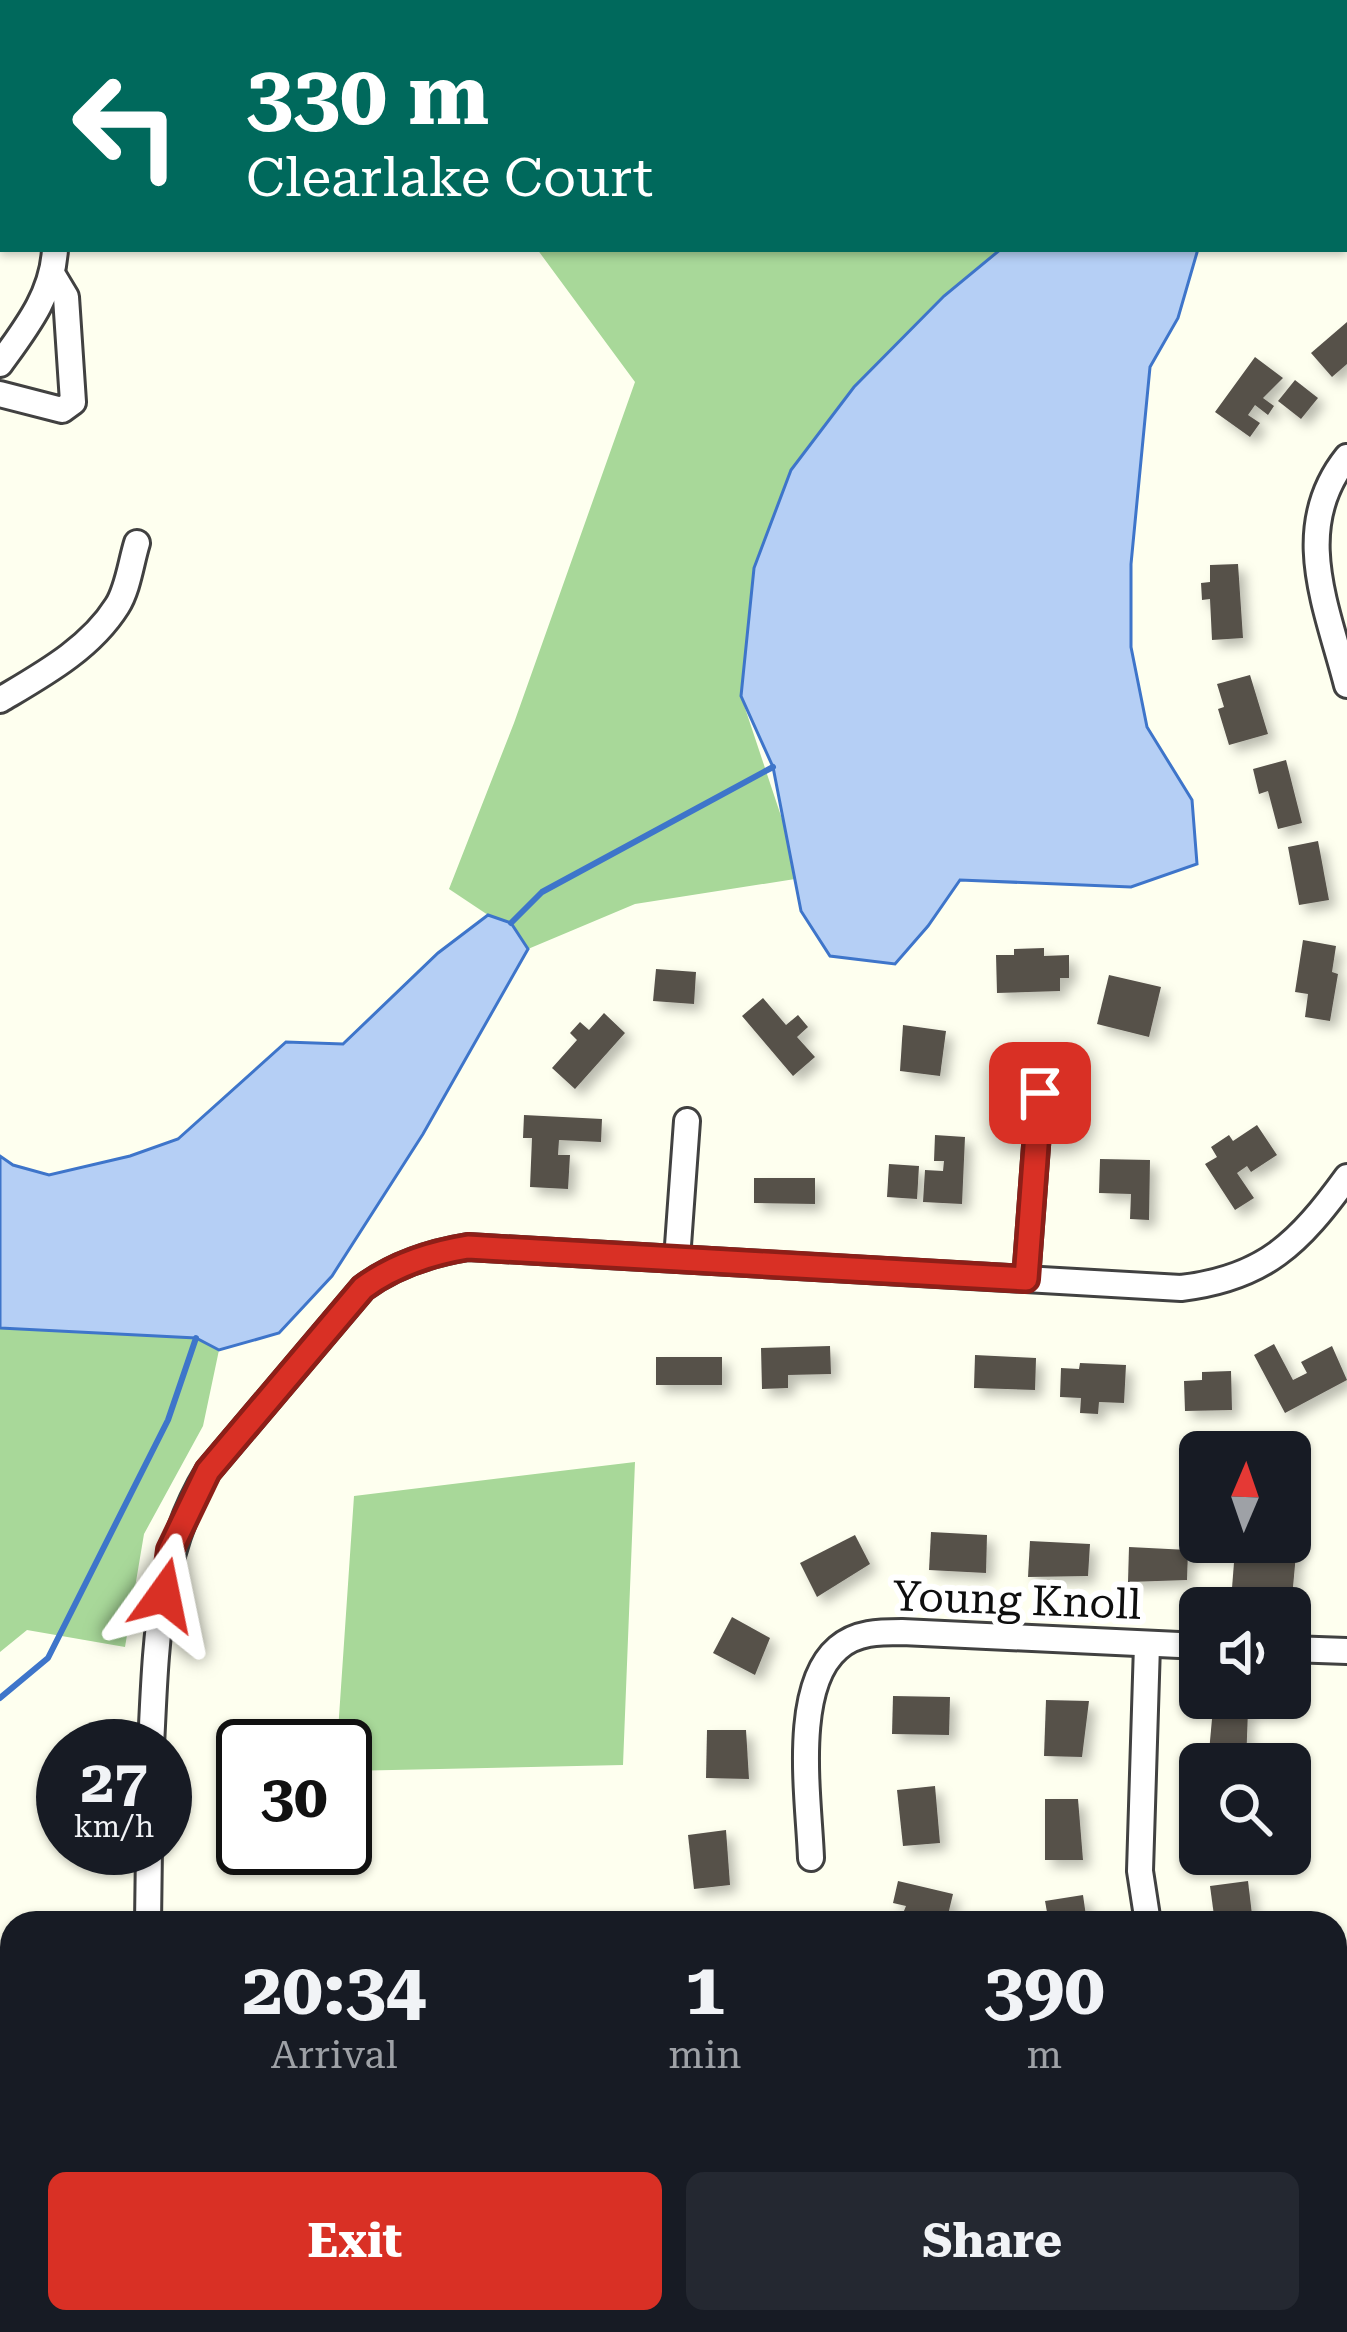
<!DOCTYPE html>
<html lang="en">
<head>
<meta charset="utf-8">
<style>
  :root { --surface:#171b24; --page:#242831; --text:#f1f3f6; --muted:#9ea1a6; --accent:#d93025 }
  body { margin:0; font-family:"Roboto Serif",serif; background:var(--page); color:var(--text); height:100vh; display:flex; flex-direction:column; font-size:45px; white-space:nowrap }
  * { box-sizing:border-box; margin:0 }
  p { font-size:39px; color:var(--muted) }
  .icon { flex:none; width:66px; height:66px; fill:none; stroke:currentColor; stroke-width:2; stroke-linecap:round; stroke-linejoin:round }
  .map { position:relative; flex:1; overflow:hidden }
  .side { position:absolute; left:0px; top:1911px; width:1347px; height:423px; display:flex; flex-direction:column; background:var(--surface); border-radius:36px 36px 0 0; box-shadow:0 3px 9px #0004 }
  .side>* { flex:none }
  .guide { position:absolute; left:0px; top:0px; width:1347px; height:252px; box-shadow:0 3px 9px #0004; background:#00695c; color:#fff; overflow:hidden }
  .needle { width:78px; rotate:2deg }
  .buttons { position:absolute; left:1179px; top:1431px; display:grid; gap:24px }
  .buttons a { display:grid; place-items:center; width:132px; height:132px; border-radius:18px; background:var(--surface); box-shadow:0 3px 9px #0004; font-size:60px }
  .speed { position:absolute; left:36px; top:1719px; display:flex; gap:24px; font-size:60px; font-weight:700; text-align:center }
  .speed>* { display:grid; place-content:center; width:156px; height:156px; border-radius:50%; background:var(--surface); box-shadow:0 3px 9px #0004; line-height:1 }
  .speed small { font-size:30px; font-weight:400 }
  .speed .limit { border:6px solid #111; border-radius:18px; background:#fff; color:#111 }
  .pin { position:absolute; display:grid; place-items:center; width:102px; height:102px; color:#fff; margin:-51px; border-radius:24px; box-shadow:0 6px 18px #0006 }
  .me { position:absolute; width:132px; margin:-66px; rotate:12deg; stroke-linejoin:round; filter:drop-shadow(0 0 9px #0008) }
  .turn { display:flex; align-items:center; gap:42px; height:252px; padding:0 48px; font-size:54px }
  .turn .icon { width:156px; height:156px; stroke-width:2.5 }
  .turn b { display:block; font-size:84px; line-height:102px }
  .eta { display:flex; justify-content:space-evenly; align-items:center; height:204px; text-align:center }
  .eta b { font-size:72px; font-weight:700; line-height:84px }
  .action { display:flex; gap:24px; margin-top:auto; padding:24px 48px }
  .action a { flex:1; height:138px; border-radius:18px; background:var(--accent); color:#fff; font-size:48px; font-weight:700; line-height:138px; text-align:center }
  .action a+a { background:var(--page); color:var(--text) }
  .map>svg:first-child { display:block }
  .forest { fill:#a8d899 }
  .water { fill:#b5cff5; stroke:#3e75ca; stroke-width:3 }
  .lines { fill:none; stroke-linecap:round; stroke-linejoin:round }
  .stream { stroke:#3e75ca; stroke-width:6 }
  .building { fill:#56514a; filter:url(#shadow) }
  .minor-casing { stroke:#414141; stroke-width:30 }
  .minor { stroke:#fff; stroke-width:24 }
  .route-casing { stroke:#8d1f18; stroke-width:30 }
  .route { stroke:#d93025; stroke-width:21 }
  .labels { text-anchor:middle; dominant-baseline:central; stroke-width:12; stroke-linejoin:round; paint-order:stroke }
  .street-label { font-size:42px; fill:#0e0e0e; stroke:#fff }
</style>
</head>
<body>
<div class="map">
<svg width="1347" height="2332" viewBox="0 0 1347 2332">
  <defs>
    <filter id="shadow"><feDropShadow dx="7" dy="7" stdDeviation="6" flood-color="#0004"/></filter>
  </defs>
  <rect width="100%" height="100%" fill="#feffef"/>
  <g class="forest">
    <path d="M 347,0 L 1001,0 L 1005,3 L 350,3 Z"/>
    <path d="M 537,249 L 1001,249 L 944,296 L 854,387 L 791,470 L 741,696 L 786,831 L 795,879 L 635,904 L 528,949 L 488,915 L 449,889 L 514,723 L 635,382 Z"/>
    <path d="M 0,1328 L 196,1338 L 219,1350 L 203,1426 L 144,1534 L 125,1647 L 27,1630 L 0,1652 Z"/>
    <path d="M 635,1462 L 623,1765 L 345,1771 L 345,1746 L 337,1746 L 354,1496 Z"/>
  </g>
  <g class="water">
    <path d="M 1001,249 L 1198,249 L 1178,318 L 1150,367 L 1131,564 L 1131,647 L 1147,727 L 1192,800 L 1197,864 L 1131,887 L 960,880 L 928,926 L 895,964 L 830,956 L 801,911 L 773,767 L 741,696 L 754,568 L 791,470 L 854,387 L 944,296 Z"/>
    <path d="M 488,915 L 511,923 L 528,949 L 423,1134 L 332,1276 L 279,1333 L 219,1350 L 196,1338 L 0,1328 L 0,1156 L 13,1165 L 49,1175 L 130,1156 L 178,1139 L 286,1042 L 343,1044 L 438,953 Z"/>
  </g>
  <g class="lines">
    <g class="stream">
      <path d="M 511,923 L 542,892 L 773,767"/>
      <path d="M 0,1698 L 48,1658 L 168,1420 L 196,1338"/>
    </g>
  </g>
  <g class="building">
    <path d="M 1347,322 L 1347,364 L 1332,377 L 1311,353 Z"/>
    <path d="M 1255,357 L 1283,378 L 1263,398 L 1274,406 L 1268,415 L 1255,405 L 1248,415 L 1260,423 L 1250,437 L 1215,412 Z"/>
    <path d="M 1295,380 L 1318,398 L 1301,419 L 1278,401 Z"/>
    <path d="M 1238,564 L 1243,638 L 1212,640 L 1210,599 L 1202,600 L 1201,583 L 1210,582 L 1210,565 Z"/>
    <path d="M 1250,675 L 1268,734 L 1229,745 L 1218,709 L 1224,707 L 1217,684 Z"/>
    <path d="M 1286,760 L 1302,823 L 1278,829 L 1268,791 L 1259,794 L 1253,769 Z"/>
    <path d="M 1318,841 L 1329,900 L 1299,905 L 1288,847 Z"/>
    <path d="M 1303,940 L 1336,946 L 1332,972 L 1338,974 L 1330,1021 L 1305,1017 L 1308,994 L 1295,992 Z"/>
    <path d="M 1044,948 L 1044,956 L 1069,955 L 1069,978 L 1060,978 L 1060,991 L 997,993 L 996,955 L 1014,955 L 1014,949 Z"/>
    <path d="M 656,969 L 696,972 L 694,1004 L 653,1001 Z"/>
    <path d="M 1109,975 L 1161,987 L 1149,1037 L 1097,1024 Z"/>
    <path d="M 763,998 L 786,1025 L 798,1015 L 808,1027 L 797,1037 L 815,1057 L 793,1076 L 742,1016 Z"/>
    <path d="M 604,1013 L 625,1033 L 575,1089 L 552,1068 L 577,1040 L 570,1033 L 580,1022 L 589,1030 Z"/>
    <path d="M 903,1025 L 946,1031 L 940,1076 L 900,1071 Z"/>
    <path d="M 524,1115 L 602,1119 L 601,1142 L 559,1140 L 558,1155 L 570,1155 L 568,1189 L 530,1187 L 532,1138 L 523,1138 Z"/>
    <path d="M 1257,1125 L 1277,1155 L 1251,1172 L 1247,1166 L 1237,1173 L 1254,1198 L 1235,1210 L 1205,1164 L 1217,1157 L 1211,1147 L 1229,1135 L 1233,1141 Z"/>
    <path d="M 935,1135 L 965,1137 L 962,1204 L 923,1202 L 925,1170 L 943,1171 L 944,1161 L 934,1161 Z"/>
    <path d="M 1100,1159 L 1150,1160 L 1149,1220 L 1130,1219 L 1131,1194 L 1099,1193 Z"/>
    <path d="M 889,1164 L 919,1166 L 917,1199 L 887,1197 Z"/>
    <path d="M 754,1178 L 815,1178 L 815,1204 L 754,1203 Z"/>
    <path d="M 1274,1344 L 1293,1380 L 1307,1373 L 1301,1362 L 1332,1346 L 1347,1380 L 1285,1413 L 1254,1355 Z"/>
    <path d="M 830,1346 L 831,1374 L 788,1375 L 788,1388 L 762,1389 L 761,1348 Z"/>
    <path d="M 975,1355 L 1036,1358 L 1035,1390 L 974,1388 Z"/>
    <rect x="656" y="1357" width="66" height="28"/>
    <path d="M 1080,1363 L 1126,1365 L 1124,1403 L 1099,1402 L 1098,1414 L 1080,1413 L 1081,1398 L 1060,1397 L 1061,1368 L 1079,1369 Z"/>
    <path d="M 1231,1371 L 1232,1410 L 1185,1411 L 1184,1381 L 1202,1380 L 1202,1372 Z"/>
    <path d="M 931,1532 L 987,1535 L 986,1573 L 929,1570 Z"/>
    <path d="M 855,1535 L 870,1564 L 817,1597 L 800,1563 Z"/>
    <path d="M 1030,1541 L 1090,1544 L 1088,1576 L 1028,1577 Z"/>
    <path d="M 1129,1547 L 1188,1550 L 1187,1580 L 1128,1582 Z"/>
    <path d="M 1235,1550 L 1296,1554 L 1293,1587 L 1232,1588 Z"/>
    <path d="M 732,1617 L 770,1638 L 755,1675 L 713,1653 Z"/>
    <path d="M 893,1696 L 950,1697 L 949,1735 L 892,1734 Z"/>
    <path d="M 1046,1700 L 1089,1701 L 1082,1757 L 1044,1756 Z"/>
    <path d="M 1213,1708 L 1248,1710 L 1246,1764 L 1208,1763 Z"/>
    <path d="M 707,1730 L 746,1730 L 749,1779 L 706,1778 Z"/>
    <path d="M 935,1786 L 940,1843 L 903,1846 L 897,1790 Z"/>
    <path d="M 1045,1799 L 1078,1799 L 1083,1860 L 1045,1860 Z"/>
    <path d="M 726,1830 L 730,1885 L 694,1889 L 688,1835 Z"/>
    <path d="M 898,1881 L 953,1894 L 946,1923 L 899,1923 L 906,1906 L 893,1903 Z"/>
    <path d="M 1248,1881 L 1253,1923 L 1215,1923 L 1210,1886 Z"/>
    <path d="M 1083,1895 L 1087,1923 L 1049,1923 L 1045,1901 Z"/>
  </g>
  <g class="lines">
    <defs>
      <g id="minor">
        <path d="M 0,131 L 3,140"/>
        <path d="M 0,364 C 26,328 53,294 55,249"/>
        <path d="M 0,394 L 62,410 L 73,402 L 66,297 L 54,277"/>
        <path d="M 1347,457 C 1290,528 1327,607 1347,685"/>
        <path d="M 0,700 C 42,675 90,649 117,606 C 128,589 131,562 137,543"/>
        <path d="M 677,1259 L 687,1121"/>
        <path d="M 1026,1279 L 1040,1093"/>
        <path d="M 1147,1645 L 1140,1871 L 1148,1923"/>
        <path d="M 1290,1649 L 1347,1651"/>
        <path d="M 151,1746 C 156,1649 156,1556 208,1471 L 363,1288 C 394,1265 431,1253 468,1247 L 1181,1288 C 1265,1278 1299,1243 1347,1177"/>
        <path d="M 811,1858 C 809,1801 791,1688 838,1648 C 856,1632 880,1632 902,1632 L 1200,1646"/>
        <path d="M 148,1923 L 149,1848"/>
        <path d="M 1335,2000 L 1347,1998"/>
        <path d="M 0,2191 L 12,2197"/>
        <path d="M 115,2322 L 122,2332"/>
        <path d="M 170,2332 L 186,2322"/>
      </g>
    </defs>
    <use href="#minor" class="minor-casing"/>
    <use href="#minor" class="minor"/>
  </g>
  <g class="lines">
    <defs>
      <path id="route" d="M 164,1595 L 170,1550 L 208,1471 L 363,1288 C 394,1265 431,1253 468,1247 L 1026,1279 L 1040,1093"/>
    </defs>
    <use href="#route" class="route-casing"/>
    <use href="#route" class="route"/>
  </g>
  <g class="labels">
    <g class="street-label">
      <text transform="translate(1017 1600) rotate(2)">Young Knoll</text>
    </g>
  </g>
</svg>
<div class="buttons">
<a><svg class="needle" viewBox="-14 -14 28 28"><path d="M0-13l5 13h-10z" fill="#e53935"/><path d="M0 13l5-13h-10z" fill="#9ea1a6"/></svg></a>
<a><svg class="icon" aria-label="sound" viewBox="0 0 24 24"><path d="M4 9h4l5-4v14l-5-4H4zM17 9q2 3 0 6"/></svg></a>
<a><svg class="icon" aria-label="search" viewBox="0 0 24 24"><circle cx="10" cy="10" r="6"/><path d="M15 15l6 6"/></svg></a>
</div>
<div class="speed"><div>27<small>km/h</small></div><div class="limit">30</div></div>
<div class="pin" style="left:1040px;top:1093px;background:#d93025"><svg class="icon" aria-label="arrive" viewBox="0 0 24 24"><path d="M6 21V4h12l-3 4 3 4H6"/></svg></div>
<svg class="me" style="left:164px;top:1595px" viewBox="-20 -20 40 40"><path d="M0-17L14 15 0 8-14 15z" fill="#d93025" stroke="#fff" stroke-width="4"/></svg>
<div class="guide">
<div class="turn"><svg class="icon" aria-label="left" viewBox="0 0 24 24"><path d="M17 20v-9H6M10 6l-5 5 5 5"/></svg><div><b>330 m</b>Clearlake Court</div></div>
</div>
<section class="side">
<div class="eta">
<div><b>20:34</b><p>Arrival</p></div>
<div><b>1</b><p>min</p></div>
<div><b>390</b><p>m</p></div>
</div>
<div class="action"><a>Exit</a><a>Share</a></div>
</section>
</div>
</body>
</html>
